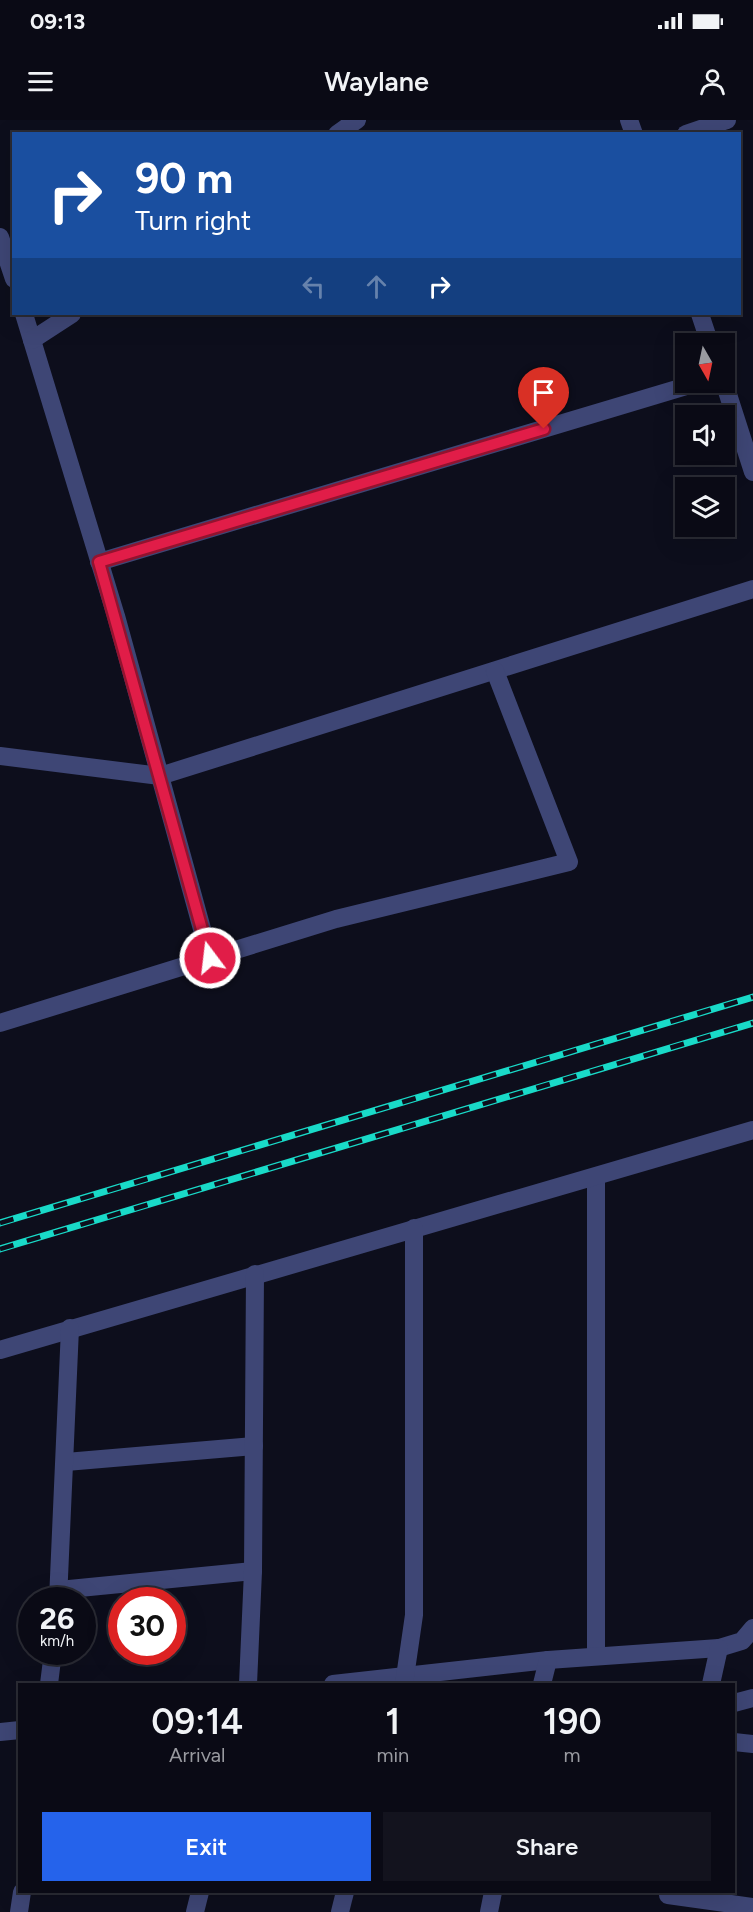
<!DOCTYPE html>
<html lang="en">
<head>
<meta charset="utf-8">
<style>
  :root { --surface:#0a0a15; --page:#13131e; --text:#f1f3f6; --muted:#999aa0; --line:#2a2b34; --accent:#2563eb }
  body { margin:0; font-family:Figtree,sans-serif; background:var(--page); color:var(--text); height:100vh; display:flex; flex-direction:column; font-size:22px; white-space:nowrap }
  * { box-sizing:border-box; margin:0 }
  p { font-size:20px; color:var(--muted) }
  .icon { flex:none; width:33px; height:33px; fill:none; stroke:currentColor; stroke-width:2; stroke-linecap:round; stroke-linejoin:round }
  .map { position:relative; flex:1; overflow:hidden }
  .drawer { position:absolute; left:18px; top:1563px; width:717px; height:210px; display:flex; flex-direction:column; background:var(--surface); border-radius:0px; box-shadow:0 6px 24px #0002,0 0 0 2px var(--line) }
  .drawer>* { flex:none }
  .top-card { position:absolute; left:12px; top:12px; width:729px; height:183px; border-radius:0px; box-shadow:0 6px 24px #0002,0 0 0 2px var(--line); background:#1a4fa0; color:#fff; overflow:hidden }
  .needle { width:39px; rotate:171deg }
  .controls { position:absolute; left:675px; top:213px; display:grid; gap:12px }
  .controls a { display:grid; place-items:center; width:60px; height:60px; border-radius:0px; background:var(--surface); box-shadow:0 6px 24px #0002,0 0 0 2px var(--line); font-size:30px }
  .speed { position:absolute; left:18px; top:1467px; display:flex; gap:12px; font-size:30px; font-weight:700; text-align:center }
  .speed>* { display:grid; place-content:center; width:78px; height:78px; border-radius:50%; background:var(--surface); box-shadow:0 6px 24px #0002,0 0 0 2px var(--line); line-height:1 }
  .speed small { font-size:15px; font-weight:400 }
  .speed .limit { border:9px solid #d22; background:#fff; color:#111 }
  .pin { position:absolute; display:grid; place-items:center; width:51px; height:51px; color:#fff; margin:-62px -26px; border-radius:50% 50% 50% 0; rotate:-45deg; box-shadow:0 0 6px #0007 }
  .pin .icon { rotate:45deg }
  .me { position:absolute; width:66px; margin:-33px; rotate:345deg; stroke-linejoin:round; filter:drop-shadow(0 0 4px #0008) }
  .turn { display:flex; align-items:center; gap:21px; height:126px; padding:0 24px; font-size:27px }
  .turn .icon { width:78px; height:78px; stroke-width:2.5 }
  .turn b { display:block; font-size:42px; line-height:51px }
  .lanes { display:flex; align-items:center; height:57px; padding:0 24px; background:#0003; justify-content:center; gap:30px; direction:ltr }
  .lanes .off { opacity:.35 }
  .eta { display:flex; justify-content:space-evenly; align-items:center; height:102px; text-align:center }
  .eta b { font-size:36px; font-weight:600; line-height:42px }
  .cta { display:flex; gap:12px; margin-top:auto; padding:12px 24px }
  .cta a { flex:1; height:69px; border-radius:0px; background:var(--accent); color:#fff; font-size:24px; font-weight:600; line-height:69px; text-align:center }
  .cta a+a { background:var(--page); color:var(--text) }
  .status { display:flex; justify-content:space-between; align-items:center; height:42px; padding:0 30px; background:var(--surface); direction:ltr }
  .status svg { height:16px; fill:currentColor }
  header { display:flex; justify-content:space-between; align-items:center; height:78px; padding:0 24px; background:var(--surface); font-size:27px; font-weight:600 }
  .map>svg:first-child { display:block }
  .lines { fill:none; stroke-linecap:round; stroke-linejoin:round }
  .minor { stroke:#3e4675; stroke-width:18 }
  .rail-casing { stroke:#19dac8; stroke-width:7 }
  .rail { stroke:#0d0e1c; stroke-width:4.5; stroke-dasharray:14; stroke-linecap:butt }
  .route-casing { stroke:#92132f; stroke-width:15 }
  .route { stroke:#e11d48; stroke-width:10 }
</style>
</head>
<body>
<div class="status"><b>09:13</b><svg viewBox="0 0 49 12"><path d="M0 12V9h3v3zM5 12V6h3v6zM10 12V3h3v9zM15 12V0h3v12zM26 1h20v11H26zM47 4h2v5h-2z"/></svg></div>
<header><svg class="icon" aria-label="menu" viewBox="0 0 24 24"><path d="M4 6h16M4 12h16M4 18h16"/></svg>Waylane<svg class="icon" aria-label="person" viewBox="0 0 24 24"><circle cx="12" cy="8" r="4"/><path d="M4 21q1-7 8-7t8 7"/></svg></header>
<div class="map">
<svg width="753" height="1792" viewBox="0 0 753 1792">
  <rect width="100%" height="100%" fill="#0d0e1c"/>
  <g class="lines">
    <g class="minor">
      <path d="M 629,0 L 634,14"/>
      <path d="M 337,14 L 357,0"/>
      <path d="M 686,14 L 727,0"/>
      <path d="M 0,117 L 14,159"/>
      <path d="M 24,194 L 116,496 L 210,838"/>
      <path d="M 700,194 L 710,224"/>
      <path d="M 32,220 L 72,194"/>
      <path d="M 724,262 L 753,352"/>
      <path d="M 99,442 L 700,262"/>
      <path d="M 0,636 L 160,656 L 753,469"/>
      <path d="M 0,903 L 336,799 L 569,742 L 495,551"/>
      <path d="M 596,1057 L 596,1536"/>
      <path d="M 0,1230 L 753,1010"/>
      <path d="M 66,1342 L 254,1326"/>
      <path d="M 59,1470 L 253,1451"/>
      <path d="M 58,1480 L 70,1208"/>
      <path d="M 49,1564 L 53,1532"/>
      <path d="M 248,1564 L 253,1451 L 255,1154"/>
      <path d="M 333,1564 L 548,1540 L 719,1528 L 742,1521 L 753,1508"/>
      <path d="M 404,1564 L 414,1495 L 414,1108"/>
      <path d="M 542,1564 L 548,1540"/>
      <path d="M 711,1564 L 719,1528"/>
      <path d="M 734,1583 L 753,1578"/>
      <path d="M 0,1612 L 20,1610"/>
      <path d="M 734,1622 L 753,1624"/>
      <path d="M 668,1775 L 753,1787"/>
      <path d="M 19,1792 L 22,1772"/>
      <path d="M 195,1792 L 200,1772"/>
      <path d="M 340,1792 L 345,1772"/>
      <path d="M 489,1792 L 493,1772"/>
    </g>
    <defs>
      <g id="rail">
        <path d="M 0,1103 L 753,877"/>
        <path d="M 0,1129 L 753,903"/>
      </g>
    </defs>
    <use href="#rail" class="rail-casing"/>
    <use href="#rail" class="rail"/>
  </g>
  <g class="lines">
    <defs>
      <path id="route" d="M 210,838 L 99,442 L 544,309"/>
    </defs>
    <use href="#route" class="route-casing"/>
    <use href="#route" class="route"/>
  </g>
</svg>
<div class="controls">
<a><svg class="needle" viewBox="-14 -14 28 28"><path d="M0-13l5 13h-10z" fill="#e53935"/><path d="M0 13l5-13h-10z" fill="#999aa0"/></svg></a>
<a><svg class="icon" aria-label="sound" viewBox="0 0 24 24"><path d="M4 9h4l5-4v14l-5-4H4zM17 9q2 3 0 6"/></svg></a>
<a><svg class="icon" aria-label="layers" viewBox="0 0 24 24"><path d="M12 4l9 5-9 5-9-5zM3 14l9 5 9-5"/></svg></a>
</div>
<div class="speed"><div>26<small>km/h</small></div><div class="limit">30</div></div>
<div class="pin" style="left:544px;top:309px;background:#d93025"><svg class="icon" aria-label="arrive" viewBox="0 0 24 24"><path d="M6 21V4h12l-3 4 3 4H6"/></svg></div>
<svg class="me" style="left:210px;top:838px" viewBox="-20 -20 40 40"><circle r="17" fill="#e11d48" stroke="#fff" stroke-width="3"/><path d="M0-11L8 9 0 5-8 9z" fill="#fff"/></svg>
<div class="top-card">
<div class="turn"><svg class="icon" aria-label="right" viewBox="0 0 24 24"><path d="M7 20v-9h11M14 6l5 5-5 5"/></svg><div><b>90 m</b>Turn right</div></div>
<div class="lanes"><svg class="icon off" aria-label="left" viewBox="0 0 24 24"><path d="M17 20v-9H6M10 6l-5 5 5 5"/></svg><svg class="icon off" aria-label="ahead" viewBox="0 0 24 24"><path d="M12 20V5M6 11l6-6 6 6"/></svg><svg class="icon" aria-label="right" viewBox="0 0 24 24"><path d="M7 20v-9h11M14 6l5 5-5 5"/></svg></div>
</div>
<section class="drawer">
<div class="eta">
<div><b>09:14</b><p>Arrival</p></div>
<div><b>1</b><p>min</p></div>
<div><b>190</b><p>m</p></div>
</div>
<div class="cta"><a>Exit</a><a>Share</a></div>
</section>
</div>
</body>
</html>
